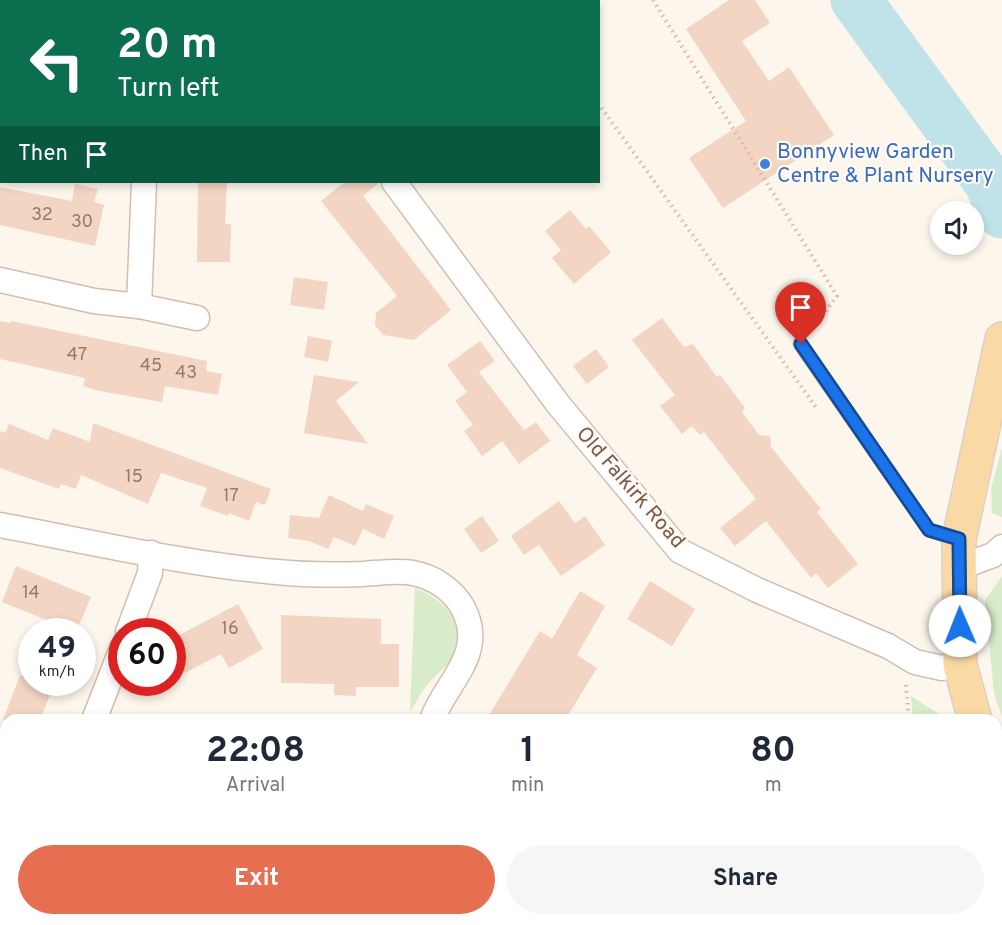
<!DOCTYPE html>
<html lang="en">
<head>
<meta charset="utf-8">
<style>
  :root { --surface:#fff; --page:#f6f6f7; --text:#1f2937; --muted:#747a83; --accent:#e76f51 }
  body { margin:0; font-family:Overpass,sans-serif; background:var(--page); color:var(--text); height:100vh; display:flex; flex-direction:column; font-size:22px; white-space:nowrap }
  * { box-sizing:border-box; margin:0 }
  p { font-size:20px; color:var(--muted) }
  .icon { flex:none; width:33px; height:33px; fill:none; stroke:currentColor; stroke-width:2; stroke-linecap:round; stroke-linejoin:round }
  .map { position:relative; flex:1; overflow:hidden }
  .drawer { position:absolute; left:0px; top:714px; width:1002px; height:212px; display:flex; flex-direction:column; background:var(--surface); border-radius:18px 18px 0 0; box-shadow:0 3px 9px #0003 }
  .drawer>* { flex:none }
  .banner { position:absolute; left:0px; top:0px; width:600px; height:183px; box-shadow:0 3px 9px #0003; background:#0b6e4f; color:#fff; overflow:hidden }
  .tools { position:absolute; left:930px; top:201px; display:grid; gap:12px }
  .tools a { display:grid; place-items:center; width:54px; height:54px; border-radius:50%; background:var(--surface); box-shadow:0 3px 9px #0003; font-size:30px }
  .speed { position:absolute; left:18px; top:618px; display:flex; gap:12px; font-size:30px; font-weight:700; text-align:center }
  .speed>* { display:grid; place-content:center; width:78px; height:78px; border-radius:50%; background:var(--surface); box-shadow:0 3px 9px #0003; line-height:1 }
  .speed small { font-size:15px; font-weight:400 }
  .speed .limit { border:9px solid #d22; background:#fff; color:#111 }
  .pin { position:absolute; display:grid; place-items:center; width:51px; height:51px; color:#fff; margin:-62px -26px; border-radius:50% 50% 50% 0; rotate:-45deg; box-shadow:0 0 6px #0007 }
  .pin .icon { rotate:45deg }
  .me { position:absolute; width:66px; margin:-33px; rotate:359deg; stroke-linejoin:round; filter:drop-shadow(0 0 4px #0008) }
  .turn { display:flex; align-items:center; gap:21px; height:126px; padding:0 18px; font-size:27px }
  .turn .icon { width:78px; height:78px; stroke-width:2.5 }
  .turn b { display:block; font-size:42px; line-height:51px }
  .then { display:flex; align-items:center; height:57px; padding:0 18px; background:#0003; gap:12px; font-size:22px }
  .eta { display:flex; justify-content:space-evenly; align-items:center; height:102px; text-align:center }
  .eta b { font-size:36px; font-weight:700; line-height:42px }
  .button { display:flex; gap:12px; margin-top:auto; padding:12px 18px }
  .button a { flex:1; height:69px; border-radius:36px; background:var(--accent); color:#fff; font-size:24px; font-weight:700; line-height:69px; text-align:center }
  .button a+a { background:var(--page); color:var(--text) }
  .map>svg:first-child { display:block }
  .green { fill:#d8ecc9 }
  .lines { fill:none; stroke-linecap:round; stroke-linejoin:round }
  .river { stroke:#bfe3e8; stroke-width:51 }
  .building { fill:#f3d5c3 }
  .service-casing { stroke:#d1beb0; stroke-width:15 }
  .minor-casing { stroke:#d1beb0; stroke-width:27 }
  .primary-casing { stroke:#dad1cd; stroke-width:36 }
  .path { stroke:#d9b8a5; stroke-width:4; stroke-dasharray:1.5 4.5; stroke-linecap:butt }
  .service { stroke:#fff; stroke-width:12 }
  .minor { stroke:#fff; stroke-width:24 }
  .primary { stroke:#fbd9a5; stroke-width:33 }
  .route-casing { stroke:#114b97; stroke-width:15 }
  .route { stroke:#1a73e8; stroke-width:10 }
  .shop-dot { fill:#3f7fe0; stroke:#fffaf3; stroke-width:2 }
  .labels { text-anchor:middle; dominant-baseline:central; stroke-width:4.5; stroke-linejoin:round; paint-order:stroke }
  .number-label { font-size:18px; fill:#987a6a }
  .shop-label { font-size:21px; fill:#366cbe; stroke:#fffaf3; text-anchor:start }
  .street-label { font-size:21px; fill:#7a5c4d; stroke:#fffaf3 }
</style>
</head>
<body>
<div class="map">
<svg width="1002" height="925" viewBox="0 0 1002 925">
  <rect width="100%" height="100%" fill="#fdf6ec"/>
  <g class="green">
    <path d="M 1002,447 L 1002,517 L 992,513 L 991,489 Z"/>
    <path d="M 1002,576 L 1002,718 L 994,693 L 985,600 Z"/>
    <path d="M 415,588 C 440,598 469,621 456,651 C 450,665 437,673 428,684 C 421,692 416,703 410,712 Z"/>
    <path d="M 911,696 L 942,716 L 943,720 L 913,720 Z"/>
    <path d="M 996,857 L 1002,866 L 1002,925 L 939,925 L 938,920 L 996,920 Z"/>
  </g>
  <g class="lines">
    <path class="river" d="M 856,0 L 990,183 L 1002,213"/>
  </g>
  <g class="building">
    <path d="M 729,0 L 755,0 L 770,23 L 742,41 L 769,81 L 789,67 L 834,135 L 723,208 L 689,158 L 746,121 L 686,29 Z"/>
    <path d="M 198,182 L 227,182 L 225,224 L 231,224 L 230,262 L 197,262 Z"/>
    <path d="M 345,182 L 380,182 L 363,196 L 451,310 L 414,340 L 383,335 L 375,325 L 376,313 L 397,296 L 321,201 Z"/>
    <path d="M 75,184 L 98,189 L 94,202 L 104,205 L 95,246 L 0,225 L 0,187 L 72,201 Z"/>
    <path d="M 570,210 L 586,229 L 589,226 L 611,252 L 574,284 L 552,258 L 561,250 L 545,231 Z"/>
    <path d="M 294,277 L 328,282 L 324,310 L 290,305 Z"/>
    <path d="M 662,318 L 684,347 L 693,344 L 717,377 L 720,375 L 745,408 L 742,412 L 759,435 L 770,436 L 771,447 L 821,509 L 817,512 L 858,564 L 828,588 L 816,573 L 811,578 L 766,521 L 735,546 L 720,528 L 756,499 L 704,432 L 700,435 L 692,426 L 682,434 L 660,406 L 675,395 L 632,340 Z"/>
    <path d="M 0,321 L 10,323 L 11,321 L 207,361 L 206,371 L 222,374 L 218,395 L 165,386 L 162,402 L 99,391 L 83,386 L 85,378 L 0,359 Z"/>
    <path d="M 308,336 L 332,341 L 328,362 L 304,357 Z"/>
    <path d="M 480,341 L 495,361 L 479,372 L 524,430 L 536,422 L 550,441 L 519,464 L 502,441 L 482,456 L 464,431 L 473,425 L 455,401 L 467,392 L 447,365 Z"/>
    <path d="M 596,349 L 609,367 L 587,384 L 573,366 Z"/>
    <path d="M 314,375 L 359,382 L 336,401 L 368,444 L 304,433 Z"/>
    <path d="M 93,423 L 271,489 L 265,505 L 256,502 L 249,521 L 229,513 L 228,516 L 200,506 L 207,488 L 161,473 L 148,504 L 81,475 L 76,489 L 61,484 L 59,489 L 0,468 L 0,431 L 5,433 L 9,424 L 48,440 L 53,428 L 90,442 Z"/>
    <path d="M 329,495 L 363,511 L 366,504 L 394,516 L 384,539 L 363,529 L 355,546 L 334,537 L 328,549 L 309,541 L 288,538 L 290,515 L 319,518 Z"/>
    <path d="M 559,501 L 575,523 L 585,516 L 605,545 L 561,576 L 539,545 L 524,555 L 511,536 Z"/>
    <path d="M 482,516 L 499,541 L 481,553 L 464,529 Z"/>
    <path d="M 16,566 L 91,597 L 76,632 L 2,602 Z"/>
    <path d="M 650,581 L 695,609 L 672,646 L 627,619 Z"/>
    <path d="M 580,591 L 605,606 L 577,655 L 597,668 L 565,720 L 486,720 L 540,631 L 552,639 Z"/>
    <path d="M 238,604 L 263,649 L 229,668 L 221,654 L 185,673 L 172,649 L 172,639 Z"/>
    <path d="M 281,615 L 381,619 L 381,644 L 399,644 L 399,687 L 356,687 L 356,696 L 334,695 L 334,684 L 281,683 Z"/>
    <path d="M 20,675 L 32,679 L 32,682 L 53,687 L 40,720 L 3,720 Z"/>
  </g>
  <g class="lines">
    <defs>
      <path id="service" d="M 800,344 L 929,530 L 958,539"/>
      <g id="minor">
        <path d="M 150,2 L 150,0"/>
        <path d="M 394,182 L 558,404 L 680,551 L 757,590 L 888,646 L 915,662 L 942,668 L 960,665"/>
        <path d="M 0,280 L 94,301 L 139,306 L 144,182"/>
        <path d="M 139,306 L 197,318"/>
        <path d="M 0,525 C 92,542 184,564 277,572 C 306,575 334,575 363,574 C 379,573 398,570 413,573 C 434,577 453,590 463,608 C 487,654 446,681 432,720"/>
        <path d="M 958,568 L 993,555 L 1002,547"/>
        <path d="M 128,632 L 150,573 L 151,553"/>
        <path d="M 94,720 L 122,648"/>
        <path d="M 632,920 L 642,925"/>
        <path d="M 17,925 L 19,920"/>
      </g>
      <g id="primary">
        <path d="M 975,720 L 960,665 L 959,539 L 1002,339"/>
        <path d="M 996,779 L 1002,792"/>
      </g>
    </defs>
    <use href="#service" class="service-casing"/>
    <use href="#minor" class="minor-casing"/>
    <use href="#primary" class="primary-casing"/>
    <g class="path">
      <path d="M 526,0 L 527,2"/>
      <path d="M 653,0 L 837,296 L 812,329"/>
      <path d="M 598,103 L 818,410"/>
      <path d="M 906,685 L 909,720"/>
      <path d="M 935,920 L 936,925"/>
    </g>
    <use href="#service" class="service"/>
    <use href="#minor" class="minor"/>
    <use href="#primary" class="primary"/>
  </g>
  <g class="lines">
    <defs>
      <path id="route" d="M 801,344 L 929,530 L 959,539 L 960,626"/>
    </defs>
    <use href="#route" class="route-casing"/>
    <use href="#route" class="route"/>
  </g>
  <circle class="shop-dot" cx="765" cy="164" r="6"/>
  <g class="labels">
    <g class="number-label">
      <text x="42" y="215">32</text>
      <text x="82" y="222">30</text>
      <text x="77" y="355">47</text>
      <text x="151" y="366">45</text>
      <text x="186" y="373">43</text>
      <text x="134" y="477">15</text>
      <text x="231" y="496">17</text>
      <text x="31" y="593">14</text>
      <text x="230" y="629">16</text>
    </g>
    <g class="shop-label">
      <text x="777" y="152">Bonnyview Garden<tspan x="777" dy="24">Centre &amp; Plant Nursery</tspan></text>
    </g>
    <g class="street-label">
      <text transform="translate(630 488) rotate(49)">Old Falkirk Road</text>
    </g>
  </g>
</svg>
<div class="tools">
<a><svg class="icon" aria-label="sound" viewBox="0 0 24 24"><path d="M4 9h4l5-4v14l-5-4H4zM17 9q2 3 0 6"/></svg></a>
</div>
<div class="speed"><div>49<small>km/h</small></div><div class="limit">60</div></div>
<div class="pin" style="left:801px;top:344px;background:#d93025"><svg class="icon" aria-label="arrive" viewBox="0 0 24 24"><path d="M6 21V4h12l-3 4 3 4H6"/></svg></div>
<svg class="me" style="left:960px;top:626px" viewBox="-20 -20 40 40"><circle r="19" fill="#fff"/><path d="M0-13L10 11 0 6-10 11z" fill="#1a73e8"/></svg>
<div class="banner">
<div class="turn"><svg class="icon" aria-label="left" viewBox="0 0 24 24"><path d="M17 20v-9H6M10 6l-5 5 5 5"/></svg><div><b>20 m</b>Turn left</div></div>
<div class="then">Then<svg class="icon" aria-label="arrive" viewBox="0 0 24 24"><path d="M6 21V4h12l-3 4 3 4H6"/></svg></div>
</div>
<section class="drawer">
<div class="eta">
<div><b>22:08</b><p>Arrival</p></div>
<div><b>1</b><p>min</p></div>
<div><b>80</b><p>m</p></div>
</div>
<div class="button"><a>Exit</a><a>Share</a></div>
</section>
</div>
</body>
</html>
